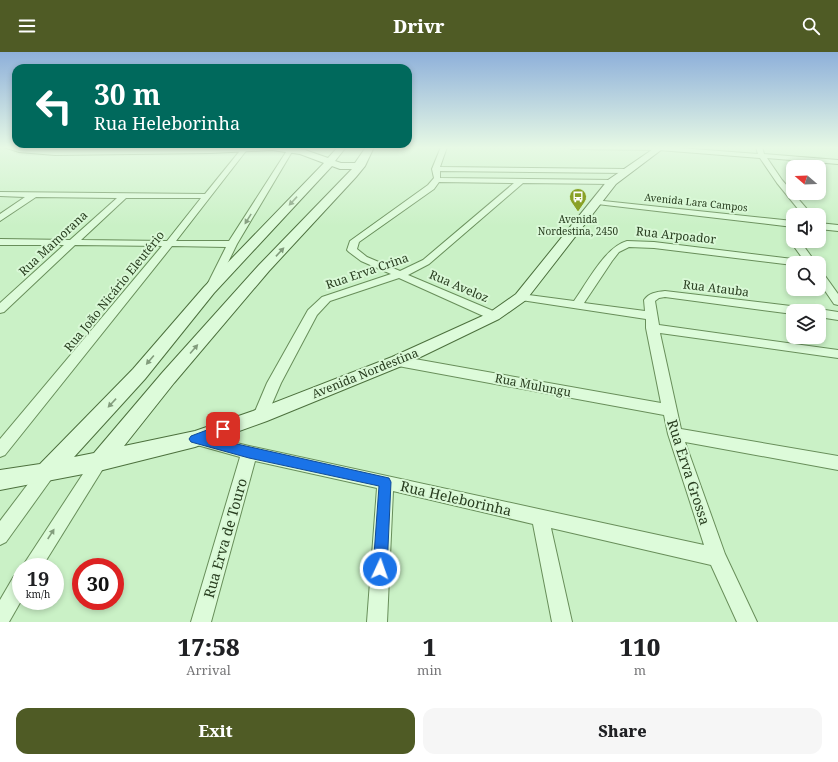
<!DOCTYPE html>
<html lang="en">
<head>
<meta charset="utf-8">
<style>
  :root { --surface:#fff; --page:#f6f6f6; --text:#202124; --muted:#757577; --accent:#4f5b25 }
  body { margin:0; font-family:"Noto Serif",serif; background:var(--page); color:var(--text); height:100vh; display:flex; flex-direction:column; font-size:15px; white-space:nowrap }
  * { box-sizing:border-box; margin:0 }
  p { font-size:13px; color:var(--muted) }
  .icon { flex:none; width:22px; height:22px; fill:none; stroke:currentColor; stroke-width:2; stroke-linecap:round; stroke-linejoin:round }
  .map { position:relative; height:570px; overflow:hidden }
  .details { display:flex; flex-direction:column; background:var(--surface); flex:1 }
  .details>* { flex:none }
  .banner { position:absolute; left:12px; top:12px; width:400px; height:84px; border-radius:12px; box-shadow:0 2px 6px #0003; background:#00695c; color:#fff; overflow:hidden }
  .needle { width:26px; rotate:289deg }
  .buttons { position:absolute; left:786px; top:108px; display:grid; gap:8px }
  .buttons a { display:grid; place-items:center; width:40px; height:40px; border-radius:8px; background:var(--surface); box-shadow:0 2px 6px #0003; font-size:20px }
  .speed { position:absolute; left:12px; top:506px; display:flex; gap:8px; font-size:20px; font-weight:700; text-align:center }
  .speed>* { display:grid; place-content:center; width:52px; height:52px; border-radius:50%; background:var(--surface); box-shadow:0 2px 6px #0003; line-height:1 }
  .speed small { font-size:10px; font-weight:400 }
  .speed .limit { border:6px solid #d22; background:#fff; color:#111 }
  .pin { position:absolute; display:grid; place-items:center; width:34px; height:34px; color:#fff; margin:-17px; border-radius:8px; box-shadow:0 2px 6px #0006 }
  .me { position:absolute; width:44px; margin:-22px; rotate:3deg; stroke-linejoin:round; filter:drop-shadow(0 0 3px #0008) }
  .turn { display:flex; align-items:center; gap:14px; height:84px; padding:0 16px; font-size:18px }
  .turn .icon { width:52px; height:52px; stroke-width:2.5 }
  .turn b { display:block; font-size:28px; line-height:34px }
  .eta { display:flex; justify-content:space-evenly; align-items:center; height:68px; text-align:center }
  .eta b { font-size:24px; font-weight:800; line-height:28px }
  .action { display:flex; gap:8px; margin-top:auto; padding:8px 16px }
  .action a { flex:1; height:46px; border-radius:12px; background:var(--accent); color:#fff; font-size:16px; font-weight:800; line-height:46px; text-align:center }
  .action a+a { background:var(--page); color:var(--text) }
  header { display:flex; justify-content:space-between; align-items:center; height:52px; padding:0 16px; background:var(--accent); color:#fff; font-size:18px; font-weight:800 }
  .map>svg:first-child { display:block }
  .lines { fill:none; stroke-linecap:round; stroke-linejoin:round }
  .street-casing { stroke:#688e5a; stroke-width:2 }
  .secondary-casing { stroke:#4c703d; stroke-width:2 }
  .street { fill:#ddfbda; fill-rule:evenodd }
  .secondary { fill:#ddfbda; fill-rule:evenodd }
  .oneway { fill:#829c7c }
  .route { fill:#1a73e8; stroke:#114b97 }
  .labels { text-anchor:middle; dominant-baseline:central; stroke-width:4; stroke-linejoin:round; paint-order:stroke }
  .far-street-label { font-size:10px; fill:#283d1f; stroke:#d9f8d6 }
  .far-poi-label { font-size:10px; fill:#283d1f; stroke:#d9f8d6 }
  .street-label { font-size:12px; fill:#283d1f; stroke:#d9f8d6 }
  .near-street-label { font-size:14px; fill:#283d1f; stroke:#d9f8d6 }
</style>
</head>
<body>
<header><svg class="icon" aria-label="menu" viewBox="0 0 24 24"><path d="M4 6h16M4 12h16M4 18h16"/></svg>Drivr<svg class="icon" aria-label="search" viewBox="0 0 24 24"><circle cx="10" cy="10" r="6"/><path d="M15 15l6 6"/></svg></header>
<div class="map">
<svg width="838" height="570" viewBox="0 0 838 570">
  <rect width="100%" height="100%" fill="#caf1c6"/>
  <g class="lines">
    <defs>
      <g id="street">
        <path d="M 243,95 L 249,95 L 176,189 L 229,189 L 288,97 L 293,98 L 237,192 L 215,237 L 211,238 L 206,235 L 226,195 L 172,194 L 5,403 L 0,405 L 0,387 L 162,194 L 75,193 L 4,260 L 0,261 L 0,251 L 64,193 L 0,193 L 0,187 L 70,188 L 117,146 L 36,145 L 0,169 L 0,162 L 25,145 L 0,144 L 0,140 L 205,142 ZM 126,146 L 201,146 L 167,189 L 81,188 Z"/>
        <path d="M 441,95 L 447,95 L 440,115 L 626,117 L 630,119 L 626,121 L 440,119 L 440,126 L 612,128 L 616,130 L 612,132 L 523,131 L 429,212 L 408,223 L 498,261 L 500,264 L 498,267 L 490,267 L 399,226 L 330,249 L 317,263 L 281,331 L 265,368 L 260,370 L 255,368 L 253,364 L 267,331 L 308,258 L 322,245 L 391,222 L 361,209 L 349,200 L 347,198 L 350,189 L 428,133 L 434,126 L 432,117 ZM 439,130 L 514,131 L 423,208 L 400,219 L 367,205 L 357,197 L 359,190 L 434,137 Z"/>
        <path d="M 569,95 L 667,95 L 758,102 L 756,95 L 762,95 L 764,102 L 838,108 L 838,112 L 767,106 L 782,128 L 812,163 L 803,163 L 777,131 L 760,106 L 659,98 L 572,97 Z"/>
        <path d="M 594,148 L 793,169 L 793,175 L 597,152 L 593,150 Z"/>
        <path d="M 819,171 L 838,173 L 838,179 L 819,177 Z"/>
        <path d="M 792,187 L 793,189 L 800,189 L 816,211 L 806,211 L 790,189 Z"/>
        <path d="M 627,189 L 654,190 L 801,208 L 806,211 L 793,211 L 793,213 L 654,196 L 629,195 L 619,200 L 612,209 L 584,251 L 645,259 L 644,248 C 649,241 656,240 665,239 L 799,255 L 805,259 L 793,259 L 793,262 L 665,245 L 659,246 L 655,249 L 659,273 L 838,298 L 838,306 L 660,281 L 681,377 L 838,404 L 838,418 L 685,390 L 725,502 L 757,570 L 737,570 L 711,513 L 551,476 L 572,570 L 552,570 L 533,472 L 393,439 L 387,570 L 367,570 L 377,436 L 255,409 L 211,570 L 191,570 L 240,405 L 190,391 L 188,387 L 190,383 L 195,381 L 249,394 L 704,493 L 668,382 L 664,363 L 398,314 L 394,312 L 392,309 L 394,306 L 398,304 L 661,351 L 646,276 L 646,267 L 521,248 L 516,245 L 521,242 L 574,249 C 587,231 605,195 627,189 Z"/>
        <path d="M 819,220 L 823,221 L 838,242 L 838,253 L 834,252 L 819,230 Z"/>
        <path d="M 819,257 L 838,260 L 838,268 L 819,265 L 819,259 L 815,259 Z"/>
        <path d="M 99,403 L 104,405 L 107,410 L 104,415 L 42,515 L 22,515 L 94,405 Z"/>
        <path d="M 46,414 L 52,416 L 54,421 L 52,426 L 6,490 L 0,493 L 0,469 L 40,416 Z"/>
        <path d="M 21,522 L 21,549 L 9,570 L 0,570 L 0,548 L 14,524 Z"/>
      </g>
      <path id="secondary" d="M 4,95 L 55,98 L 285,95 L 305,98 L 328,106 L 338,95 L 346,95 L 335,109 L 341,111 L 355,111 L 366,95 L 374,95 L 365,114 L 356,125 L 269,219 L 174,331 L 124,394 L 195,379 L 253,359 L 392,305 L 489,261 L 516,242 L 608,128 L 656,95 L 665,95 L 616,132 L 526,248 L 499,267 L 404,313 L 267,369 L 195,395 L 99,419 L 0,438 L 0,418 L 40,412 L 133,317 L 204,235 L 324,111 L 300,102 L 272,98 L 211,101 L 55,103 L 19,100 ZM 332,114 L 340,117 L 352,117 L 259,213 L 162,321 L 94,401 L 74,405 L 145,327 L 214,241 Z"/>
    </defs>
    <use href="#street" class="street-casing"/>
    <use href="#secondary" class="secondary-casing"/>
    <use href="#street" class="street"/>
    <use href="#secondary" class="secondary"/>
  </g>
  <defs><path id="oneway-solid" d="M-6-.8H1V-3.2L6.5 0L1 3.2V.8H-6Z"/></defs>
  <g class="oneway">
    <use href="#oneway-solid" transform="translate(293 149) rotate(133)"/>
    <use href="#oneway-solid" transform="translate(248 167) rotate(122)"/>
    <use href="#oneway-solid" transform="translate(280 200) rotate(-47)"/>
    <use href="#oneway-solid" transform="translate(194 297) rotate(-49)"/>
    <use href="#oneway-solid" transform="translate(150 308) rotate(130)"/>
    <use href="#oneway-solid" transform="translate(112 351) rotate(133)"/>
    <use href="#oneway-solid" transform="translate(51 482) rotate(-57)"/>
  </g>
  <linearGradient id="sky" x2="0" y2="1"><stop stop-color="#8eb0da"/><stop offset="0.55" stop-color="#e7f9e5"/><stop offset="1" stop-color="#e7f9e5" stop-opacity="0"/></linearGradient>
  <rect width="838" height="174" fill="url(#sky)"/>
  <path class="route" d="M 223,372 L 227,373 L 229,377 L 227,380 L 210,386 L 389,426 L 391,430 L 387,517 L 385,522 L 380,524 L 375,522 L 373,517 L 379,434 L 249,406 L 191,390 L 189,387 L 191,384 Z"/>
  <defs>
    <symbol id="bus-pin" viewBox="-11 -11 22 30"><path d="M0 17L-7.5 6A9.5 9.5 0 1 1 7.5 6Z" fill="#89a126" stroke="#d9f8d6"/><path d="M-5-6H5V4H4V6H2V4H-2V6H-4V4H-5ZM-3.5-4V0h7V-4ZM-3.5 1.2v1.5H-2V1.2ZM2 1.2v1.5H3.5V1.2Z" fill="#fff"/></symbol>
  </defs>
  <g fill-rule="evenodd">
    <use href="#bus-pin" x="568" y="135" width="20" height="27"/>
  </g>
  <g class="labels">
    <g class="far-street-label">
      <text transform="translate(696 150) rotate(6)">Avenida Lara Campos</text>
    </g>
    <g class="far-poi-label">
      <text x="578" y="167">Avenida<tspan x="578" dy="12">Nordestina, 2450</tspan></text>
    </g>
    <g class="street-label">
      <text transform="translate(676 183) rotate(6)">Rua Arpoador</text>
      <text transform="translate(53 191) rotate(-43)">Rua Mamorana</text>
      <text transform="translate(367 219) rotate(-19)">Rua Erva Crina</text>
      <text transform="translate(459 234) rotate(23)">Rua Aveloz</text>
      <text transform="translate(716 236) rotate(7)">Rua Atauba</text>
      <text transform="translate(114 239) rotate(-51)">Rua João Nicário Eleutério</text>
      <text transform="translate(365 321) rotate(-22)">Avenida Nordestina</text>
      <text transform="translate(533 333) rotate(11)">Rua Mulungu</text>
    </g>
    <g class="near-street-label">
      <text transform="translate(689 420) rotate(72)">Rua Erva Grossa</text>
      <text transform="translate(456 446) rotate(13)">Rua Heleborinha</text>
      <text transform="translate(225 486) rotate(-74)">Rua Erva de Touro</text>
    </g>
  </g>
</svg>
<div class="buttons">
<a><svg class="needle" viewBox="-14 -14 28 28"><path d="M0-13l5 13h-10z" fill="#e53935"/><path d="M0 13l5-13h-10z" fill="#757577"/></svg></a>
<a><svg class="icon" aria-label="sound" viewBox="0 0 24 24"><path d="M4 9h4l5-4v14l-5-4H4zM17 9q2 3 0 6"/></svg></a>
<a><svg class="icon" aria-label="search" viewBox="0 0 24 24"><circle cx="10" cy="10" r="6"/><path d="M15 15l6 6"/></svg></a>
<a><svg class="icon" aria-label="layers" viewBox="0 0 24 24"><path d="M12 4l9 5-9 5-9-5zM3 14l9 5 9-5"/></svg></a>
</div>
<div class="speed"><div>19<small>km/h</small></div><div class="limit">30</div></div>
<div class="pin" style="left:223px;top:377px;background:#d93025"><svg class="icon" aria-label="arrive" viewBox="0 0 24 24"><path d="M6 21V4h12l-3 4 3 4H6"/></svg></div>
<svg class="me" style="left:380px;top:517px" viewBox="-20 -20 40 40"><circle r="17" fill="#1a73e8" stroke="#fff" stroke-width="3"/><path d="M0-11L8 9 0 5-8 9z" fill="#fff"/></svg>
<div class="banner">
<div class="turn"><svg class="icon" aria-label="left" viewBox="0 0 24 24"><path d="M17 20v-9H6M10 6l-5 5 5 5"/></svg><div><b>30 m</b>Rua Heleborinha</div></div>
</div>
</div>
<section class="details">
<div class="eta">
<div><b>17:58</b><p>Arrival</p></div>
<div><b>1</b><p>min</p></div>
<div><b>110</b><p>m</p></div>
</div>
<div class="action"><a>Exit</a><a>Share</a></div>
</section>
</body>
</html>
